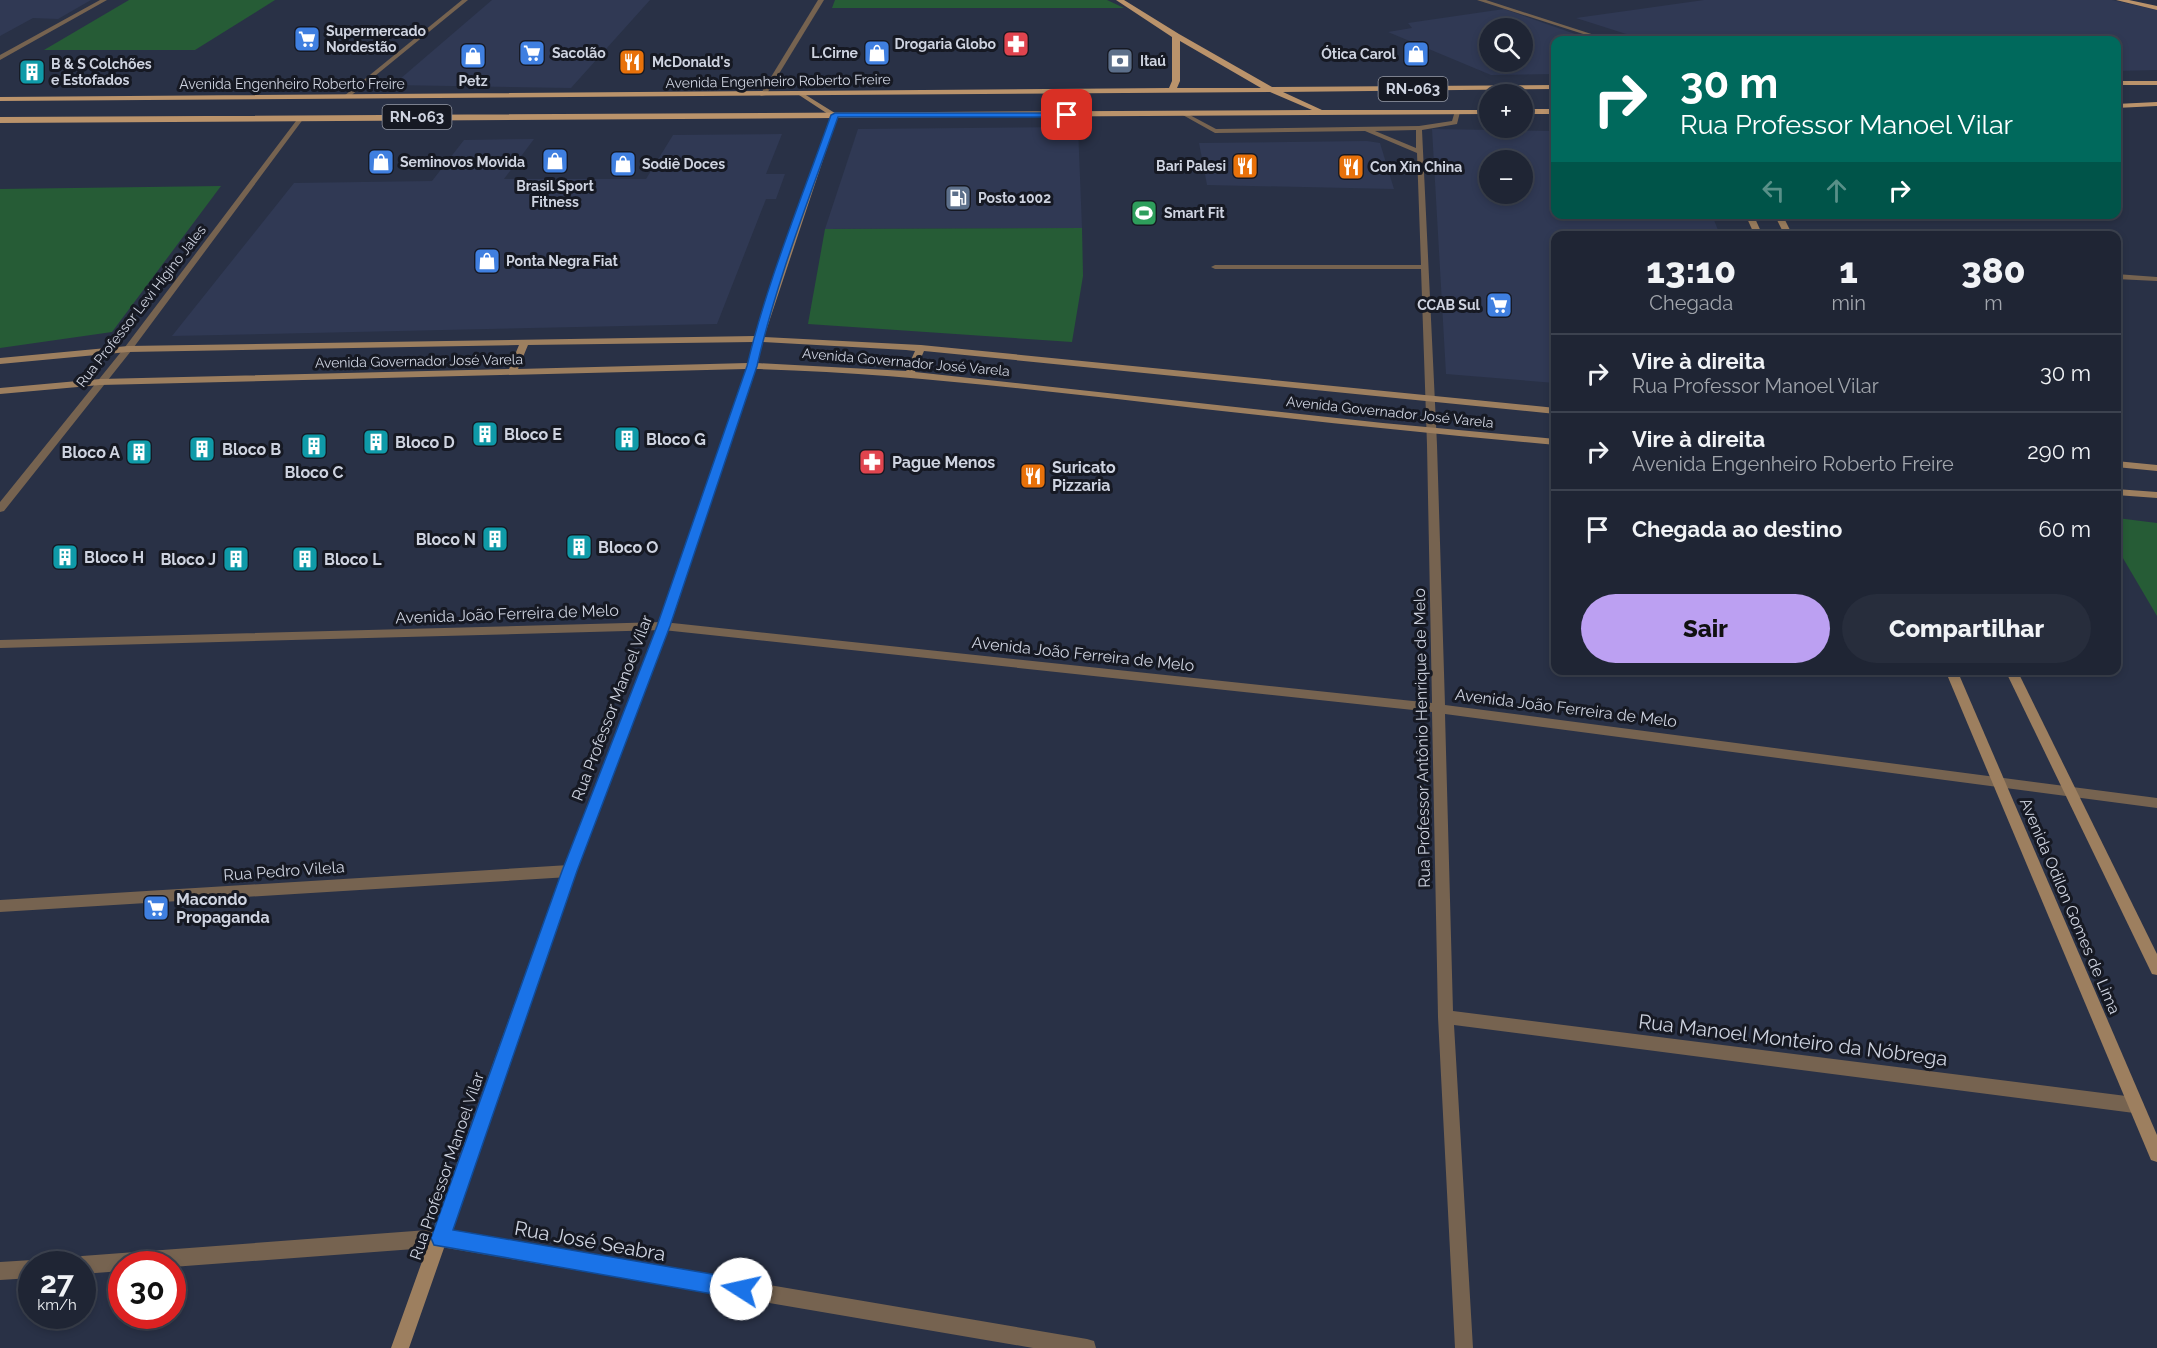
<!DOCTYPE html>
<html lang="pt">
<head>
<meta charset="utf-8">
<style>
  :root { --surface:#1f2534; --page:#272d3c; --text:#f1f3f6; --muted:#a1a5ac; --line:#3c424f; --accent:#bca0f2 }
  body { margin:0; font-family:Raleway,sans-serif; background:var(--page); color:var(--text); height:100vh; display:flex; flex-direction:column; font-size:22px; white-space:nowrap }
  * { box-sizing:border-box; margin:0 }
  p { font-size:20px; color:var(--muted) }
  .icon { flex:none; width:33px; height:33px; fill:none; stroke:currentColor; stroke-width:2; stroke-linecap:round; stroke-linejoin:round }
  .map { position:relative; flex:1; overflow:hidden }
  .side { position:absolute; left:1551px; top:231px; width:570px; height:444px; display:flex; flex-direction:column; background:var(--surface); border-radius:12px; box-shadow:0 3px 9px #0003,0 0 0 2px var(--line) }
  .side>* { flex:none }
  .banner { position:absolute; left:1551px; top:36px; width:570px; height:183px; border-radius:12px; box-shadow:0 3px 9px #0003,0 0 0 2px var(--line); background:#00695c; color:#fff; overflow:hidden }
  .fabs { position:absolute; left:1479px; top:18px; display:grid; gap:12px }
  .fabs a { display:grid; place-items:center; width:54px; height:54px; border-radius:50%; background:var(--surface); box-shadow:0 3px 9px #0003,0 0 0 2px var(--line); font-size:30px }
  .speed { position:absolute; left:18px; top:1251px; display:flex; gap:12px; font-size:30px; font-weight:700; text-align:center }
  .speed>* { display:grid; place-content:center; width:78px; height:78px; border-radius:50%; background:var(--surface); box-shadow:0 3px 9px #0003,0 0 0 2px var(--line); line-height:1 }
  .speed small { font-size:15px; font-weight:400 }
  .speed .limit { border:9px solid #d22; background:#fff; color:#111 }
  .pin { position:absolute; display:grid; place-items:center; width:51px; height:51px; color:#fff; margin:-26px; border-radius:12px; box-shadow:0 3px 9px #0006 }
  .me { position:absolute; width:66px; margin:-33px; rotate:280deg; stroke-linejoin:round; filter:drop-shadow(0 0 4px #0008) }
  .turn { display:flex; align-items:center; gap:21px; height:126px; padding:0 30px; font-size:27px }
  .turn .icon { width:78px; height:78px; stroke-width:2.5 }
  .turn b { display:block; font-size:42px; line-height:51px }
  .lanes { display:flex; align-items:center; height:57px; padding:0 30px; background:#0003; justify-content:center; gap:30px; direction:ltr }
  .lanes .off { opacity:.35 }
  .eta { display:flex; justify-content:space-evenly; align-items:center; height:102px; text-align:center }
  .eta b { font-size:36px; font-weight:800; line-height:42px }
  .primary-button { display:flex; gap:12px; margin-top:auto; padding:12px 30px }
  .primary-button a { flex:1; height:69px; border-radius:36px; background:var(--accent); color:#111; font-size:24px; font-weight:800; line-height:69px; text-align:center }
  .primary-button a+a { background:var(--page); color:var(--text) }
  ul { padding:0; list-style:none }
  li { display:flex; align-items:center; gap:18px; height:78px; padding:0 30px; border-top:2px solid var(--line) }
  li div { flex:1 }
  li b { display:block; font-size:22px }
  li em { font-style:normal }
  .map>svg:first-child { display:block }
  .built { fill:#303954; fill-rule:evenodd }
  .green { fill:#265c36 }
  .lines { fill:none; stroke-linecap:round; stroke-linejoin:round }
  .street { fill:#766350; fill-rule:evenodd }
  .secondary { fill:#9d7f5f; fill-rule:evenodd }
  .primary { fill:#ba936b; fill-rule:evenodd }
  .route { fill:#1a73e8; stroke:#114b97; stroke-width:1.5 }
  .labels { text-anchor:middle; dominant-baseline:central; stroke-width:6; stroke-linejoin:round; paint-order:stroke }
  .far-poi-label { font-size:14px; font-weight:bold; fill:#ced3e0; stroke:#161923; text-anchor:start }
  .far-street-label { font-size:14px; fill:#ced3e0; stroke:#161923 }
  .shield { fill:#161923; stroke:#979ba7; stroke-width:1.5 }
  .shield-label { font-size:15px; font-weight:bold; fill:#ced3e0 }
  .poi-label { font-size:16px; font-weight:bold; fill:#ced3e0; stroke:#161923; text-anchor:start }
  .street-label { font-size:16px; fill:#ced3e0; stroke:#161923 }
  .near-street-label { font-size:20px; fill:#ced3e0; stroke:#161923 }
</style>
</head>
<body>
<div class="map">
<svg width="2157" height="1348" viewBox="0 0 2157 1348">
  <rect width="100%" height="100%" fill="#293146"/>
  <g class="built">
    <path d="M 0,0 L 91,0 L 58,19 L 33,18 L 0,36 Z"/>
    <path d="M 492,0 L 650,0 L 571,88 L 393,85 Z"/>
    <path d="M 1704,0 L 2112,0 L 2157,10 L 2157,70 L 2117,71 L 2116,40 L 1645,40 L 1576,18 Z"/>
    <path d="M 1504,9 L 1592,40 L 1556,40 L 1555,74 L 1491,75 L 1388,32 L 1412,28 L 1408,23 ZM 1522,28 L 1522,62 L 1490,62 L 1490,28 Z"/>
    <path d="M 1078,127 L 1082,228 L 825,229 L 858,129 Z"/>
    <path d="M 1432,129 L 1555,131 L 1556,214 L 1712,215 L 1720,235 L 1556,236 L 1555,383 L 1446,374 ZM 1522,160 L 1522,194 L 1490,194 L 1490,160 Z"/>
    <path d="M 782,134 L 766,174 L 785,174 L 776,199 L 766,199 L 717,324 L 172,336 L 294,183 L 432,181 L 464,140 L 534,139 L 504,179 L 646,179 L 673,135 Z"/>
    <path d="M 1367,141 L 1380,143 L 1394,189 L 1207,185 L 1199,143 Z"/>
  </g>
  <g class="green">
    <path d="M 129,0 L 275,0 L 195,50 L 44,50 Z"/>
    <path d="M 835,0 L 1107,0 L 1124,8 L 832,8 Z"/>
    <path d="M 221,186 L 112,332 L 0,348 L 0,189 Z"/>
    <path d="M 1082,228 L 1083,276 L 1072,342 L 808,324 L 825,229 Z"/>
    <path d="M 2117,518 L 2157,523 L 2157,616 L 2117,548 Z"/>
  </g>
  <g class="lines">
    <g class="street">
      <path d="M 100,0 L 107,0 L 0,60 L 0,55 Z"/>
      <path d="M 462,0 L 468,0 L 348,98 L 344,98 L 344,96 Z"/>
      <path d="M 818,0 L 824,0 L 766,95 L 761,96 L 760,95 Z"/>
      <path d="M 1477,0 L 1486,0 L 1610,40 L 1602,40 Z"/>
      <path d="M 1455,111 L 1460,112 L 1457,124 L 1422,130 L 1437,445 L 1445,705 L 2157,798 L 2157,808 L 1445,714 L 1453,1011 L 2134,1097 L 2140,1100 L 2142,1105 L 2140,1110 L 2134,1113 L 1454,1025 L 1473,1348 L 1455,1348 L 1438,1017 L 1432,712 L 663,630 L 0,648 L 0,640 L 663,622 L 1432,703 L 1427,445 L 1421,269 L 1215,269 L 1211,267 L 1215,265 L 1421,265 L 1417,153 L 1365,131 L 1215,133 L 1181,114 L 1186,113 L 1216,129 L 1419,126 L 1452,121 ZM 1416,130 L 1416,148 L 1375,131 Z"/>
      <path d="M 299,117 L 304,118 L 131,351 L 4,511 L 0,512 L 0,502 L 125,347 Z"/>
      <path d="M 2116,274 L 2157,277 L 2157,281 L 2116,279 Z"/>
      <path d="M 569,865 L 574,867 L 576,871 L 574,875 L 569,877 L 0,912 L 0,900 Z"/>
      <path d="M 441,1229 L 1087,1339 L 1094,1341 L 1096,1348 L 1033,1348 L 441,1247 L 172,1267 L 172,1264 L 122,1264 L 122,1271 L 82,1274 L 82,1264 L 73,1264 L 76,1259 L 82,1256 Z"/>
      <path d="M 32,1260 L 39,1264 L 32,1264 L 32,1278 L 0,1280 L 0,1262 Z"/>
    </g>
    <g class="secondary">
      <path d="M 801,92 L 838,115 L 764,337 L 921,345 L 1556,408 L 1556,414 L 924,351 L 915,372 L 1383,423 L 1556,439 L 1556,445 C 1409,432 1263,416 1117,399 C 997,386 877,372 756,369 L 669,626 L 576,871 L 409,1348 L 391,1348 L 562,871 L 657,626 L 746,369 L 100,385 L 0,394 L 0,388 L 100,379 L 509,369 L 519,345 L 128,352 L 0,364 L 0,358 L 128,346 L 755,336 L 831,116 L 799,95 L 799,93 ZM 754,342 L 748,363 L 518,369 L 528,345 ZM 763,342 L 906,350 L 915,351 L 906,371 L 757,363 Z"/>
      <path d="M 1745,214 L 1753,214 L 1763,236 L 1755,236 Z"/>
      <path d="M 1774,214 L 1782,214 L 1793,236 L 1785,236 Z"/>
      <path d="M 2116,461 L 2157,465 L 2157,471 L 2116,467 Z"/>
      <path d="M 2116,489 L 2157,492 L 2157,498 L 2116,495 Z"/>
      <path d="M 1945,670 L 1957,670 L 2157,1135 L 2157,1162 L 2151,1160 Z"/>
      <path d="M 2005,670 L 2017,670 L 2157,954 L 2157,975 L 2152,974 Z"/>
    </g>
    <g class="primary">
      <path d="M 1116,0 L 1124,0 L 1179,34 L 1272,87 L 1556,85 L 1556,89 L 1283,92 L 1322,110 L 1490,110 L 1490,114 L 0,123 L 0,117 L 1312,110 L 1270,92 L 0,101 L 0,97 L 1169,88 L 1172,81 L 1172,37 ZM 1180,41 L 1261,88 L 1177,88 L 1180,81 Z"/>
      <path d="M 2116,0 L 2129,0 L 2157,6 L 2157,10 Z"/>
      <rect x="2116" y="81" width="41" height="4"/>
      <path d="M 2157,102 L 2157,106 L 2116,108 L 2116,104 Z"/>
      <rect x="1522" y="109" width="34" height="5"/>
    </g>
  </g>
  <path class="route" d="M 1067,113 L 1071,115 L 1070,117 L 838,117 C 809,199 776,282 757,366 L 670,626 L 577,871 L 453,1230 L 741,1279 L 748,1282 L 751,1289 L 748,1296 L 741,1299 L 434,1245 L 431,1238 L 562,871 L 657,626 L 747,366 C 767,281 802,198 831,115 L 835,113 Z"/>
  <defs>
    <symbol id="supermarket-square" viewBox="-11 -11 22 22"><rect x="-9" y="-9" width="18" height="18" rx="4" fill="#3f7fe0" stroke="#161923"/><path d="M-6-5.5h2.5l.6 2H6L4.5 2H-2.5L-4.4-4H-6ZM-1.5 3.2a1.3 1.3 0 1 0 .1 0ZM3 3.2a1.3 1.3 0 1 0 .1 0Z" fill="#fff"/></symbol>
    <symbol id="pharmacy-square" viewBox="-11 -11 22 22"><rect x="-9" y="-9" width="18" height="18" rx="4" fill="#e0444e" stroke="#161923"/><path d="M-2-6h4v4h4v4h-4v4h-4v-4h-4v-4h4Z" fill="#fff"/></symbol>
    <symbol id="shop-square" viewBox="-11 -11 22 22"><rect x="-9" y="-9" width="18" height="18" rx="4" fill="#3f7fe0" stroke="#161923"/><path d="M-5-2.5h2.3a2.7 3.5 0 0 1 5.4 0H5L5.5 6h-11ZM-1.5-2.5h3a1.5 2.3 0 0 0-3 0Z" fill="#fff"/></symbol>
    <symbol id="bank-square" viewBox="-11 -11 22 22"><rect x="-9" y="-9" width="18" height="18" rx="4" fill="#5c6f8a" stroke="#161923"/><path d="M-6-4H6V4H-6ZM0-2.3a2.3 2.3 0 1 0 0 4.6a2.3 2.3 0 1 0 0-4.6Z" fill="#fff"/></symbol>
    <symbol id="restaurant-square" viewBox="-11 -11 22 22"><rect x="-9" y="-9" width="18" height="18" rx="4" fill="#e8710a" stroke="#161923"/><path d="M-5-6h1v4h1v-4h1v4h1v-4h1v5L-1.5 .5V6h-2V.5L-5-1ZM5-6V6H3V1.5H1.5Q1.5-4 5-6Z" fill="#fff"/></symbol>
    <symbol id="building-square" viewBox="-11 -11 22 22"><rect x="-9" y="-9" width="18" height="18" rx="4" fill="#0f9aa8" stroke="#161923"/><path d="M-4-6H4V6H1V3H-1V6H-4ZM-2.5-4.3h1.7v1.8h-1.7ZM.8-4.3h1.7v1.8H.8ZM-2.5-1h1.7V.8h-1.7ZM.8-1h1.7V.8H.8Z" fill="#fff"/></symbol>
    <symbol id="fuel-square" viewBox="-11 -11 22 22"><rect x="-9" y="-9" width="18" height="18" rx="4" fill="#5c6f8a" stroke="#161923"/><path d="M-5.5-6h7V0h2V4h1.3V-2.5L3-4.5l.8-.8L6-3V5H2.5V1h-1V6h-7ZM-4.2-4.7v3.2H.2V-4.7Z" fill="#fff"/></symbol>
    <symbol id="stadium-square" viewBox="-11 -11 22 22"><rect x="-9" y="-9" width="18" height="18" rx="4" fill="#2e9e5b" stroke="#161923"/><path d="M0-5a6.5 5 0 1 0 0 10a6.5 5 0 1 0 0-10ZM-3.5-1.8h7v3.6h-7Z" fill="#fff"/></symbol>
  </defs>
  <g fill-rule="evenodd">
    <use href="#supermarket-square" x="292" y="24" width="30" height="30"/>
    <use href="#pharmacy-square" x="1001" y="29" width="30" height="30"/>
    <use href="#supermarket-square" x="517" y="38" width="30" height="30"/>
    <use href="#shop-square" x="862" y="38" width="30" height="30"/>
    <use href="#shop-square" x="1401" y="39" width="30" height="30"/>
    <use href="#shop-square" x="458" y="41" width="30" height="30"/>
    <use href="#bank-square" x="1105" y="46" width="30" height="30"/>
    <use href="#restaurant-square" x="617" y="47" width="30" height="30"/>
    <use href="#building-square" x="17" y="57" width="30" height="30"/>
    <use href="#shop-square" x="540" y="146" width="30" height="30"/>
    <use href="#shop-square" x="366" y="147" width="30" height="30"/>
    <use href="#shop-square" x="608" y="149" width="30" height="30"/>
    <use href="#restaurant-square" x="1230" y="151" width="30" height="30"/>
    <use href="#restaurant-square" x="1336" y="152" width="30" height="30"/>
    <use href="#fuel-square" x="943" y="183" width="30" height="30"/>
    <use href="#stadium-square" x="1129" y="198" width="30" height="30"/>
    <use href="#shop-square" x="472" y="246" width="30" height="30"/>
    <use href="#supermarket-square" x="1484" y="290" width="30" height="30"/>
    <use href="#building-square" x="470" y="419" width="30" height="30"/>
    <use href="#building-square" x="612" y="424" width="30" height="30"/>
    <use href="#building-square" x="361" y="427" width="30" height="30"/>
    <use href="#building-square" x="299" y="431" width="30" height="30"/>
    <use href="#building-square" x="187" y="434" width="30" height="30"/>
    <use href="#building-square" x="124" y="437" width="30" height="30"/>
    <use href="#pharmacy-square" x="857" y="447" width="30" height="30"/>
    <use href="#restaurant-square" x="1018" y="461" width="30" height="30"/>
    <use href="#building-square" x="480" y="524" width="30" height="30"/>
    <use href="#building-square" x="564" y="532" width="30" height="30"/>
    <use href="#building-square" x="50" y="542" width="30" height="30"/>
    <use href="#building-square" x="221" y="544" width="30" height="30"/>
    <use href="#building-square" x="290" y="544" width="30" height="30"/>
    <use href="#supermarket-square" x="141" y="893" width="30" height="30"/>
  </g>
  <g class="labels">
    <g class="far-poi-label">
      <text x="326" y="31">Supermercado<tspan x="326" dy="16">Nordestão</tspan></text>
      <text x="996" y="44" text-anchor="end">Drogaria Globo</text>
      <text x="552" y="53">Sacolão</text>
      <text x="858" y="53" text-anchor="end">L.Cirne</text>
      <text x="1396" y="54" text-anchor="end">Ótica Carol</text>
      <text x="1140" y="61">Itaú</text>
      <text x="652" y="62">McDonald's</text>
      <text x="51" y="64">B &amp; S Colchões<tspan x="51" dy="16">e Estofados</tspan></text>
      <text x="473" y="81" text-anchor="middle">Petz</text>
      <text x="400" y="162">Seminovos Movida</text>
      <text x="642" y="164">Sodiê Doces</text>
      <text x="1226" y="166" text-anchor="end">Bari Palesi</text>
      <text x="1370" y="167">Con Xin China</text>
      <text x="555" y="186" text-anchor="middle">Brasil Sport<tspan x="555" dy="16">Fitness</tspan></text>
      <text x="978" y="198">Posto 1002</text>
      <text x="1164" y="213">Smart Fit</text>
      <text x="506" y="261">Ponta Negra Fiat</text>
      <text x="1480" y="305" text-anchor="end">CCAB Sul</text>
    </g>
    <g class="far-street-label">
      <text transform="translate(778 81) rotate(-1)">Avenida Engenheiro Roberto Freire</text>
      <text x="292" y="84">Avenida Engenheiro Roberto Freire</text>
      <text transform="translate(141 306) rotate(-52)">Rua Professor Levi Higino Jales</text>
      <text transform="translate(419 361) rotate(-1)">Avenida Governador José Varela</text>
      <text transform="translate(906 362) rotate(5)">Avenida Governador José Varela</text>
      <text transform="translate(1390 412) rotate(6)">Avenida Governador José Varela</text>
    </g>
    <g class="shield">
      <rect x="1378.5" y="77" width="69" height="24" rx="4.5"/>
      <rect x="382.5" y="105" width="69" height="24" rx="4.5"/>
    </g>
    <g class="shield-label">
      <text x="1413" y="89">RN-063</text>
      <text x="417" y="117">RN-063</text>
    </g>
    <g class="poi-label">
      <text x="504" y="434">Bloco E</text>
      <text x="646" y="439">Bloco G</text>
      <text x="395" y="442">Bloco D</text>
      <text x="222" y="449">Bloco B</text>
      <text x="120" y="452" text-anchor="end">Bloco A</text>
      <text x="892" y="462">Pague Menos</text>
      <text x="1052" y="467">Suricato<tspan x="1052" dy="18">Pizzaria</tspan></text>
      <text x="314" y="472" text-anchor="middle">Bloco C</text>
      <text x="476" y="539" text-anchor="end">Bloco N</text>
      <text x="598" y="547">Bloco O</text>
      <text x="84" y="557">Bloco H</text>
      <text x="216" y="559" text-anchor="end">Bloco J</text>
      <text x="324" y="559">Bloco L</text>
      <text x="176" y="899">Macondo<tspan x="176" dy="18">Propaganda</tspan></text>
    </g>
    <g class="street-label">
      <text transform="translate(507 614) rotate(-2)">Avenida João Ferreira de Melo</text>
      <text transform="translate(1083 654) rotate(6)">Avenida João Ferreira de Melo</text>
      <text transform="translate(612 708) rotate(-69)">Rua Professor Manoel Vilar</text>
      <text transform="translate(1566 708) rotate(7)">Avenida João Ferreira de Melo</text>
      <text transform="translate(1422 738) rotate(-91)">Rua Professor Antônio Henrique de Melo</text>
      <text transform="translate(284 871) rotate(-4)">Rua Pedro Vilela</text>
      <text transform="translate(2070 906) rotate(67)">Avenida Odilon Gomes de Lima</text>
      <text transform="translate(447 1166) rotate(-71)">Rua Professor Manoel Vilar</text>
    </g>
    <g class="near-street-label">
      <text transform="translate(1793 1040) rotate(7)">Rua Manoel Monteiro da Nóbrega</text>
      <text transform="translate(590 1241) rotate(10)">Rua José Seabra</text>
    </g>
  </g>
</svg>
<div class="fabs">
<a><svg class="icon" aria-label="search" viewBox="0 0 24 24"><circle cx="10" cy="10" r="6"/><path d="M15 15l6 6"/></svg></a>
<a>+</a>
<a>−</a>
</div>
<div class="speed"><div>27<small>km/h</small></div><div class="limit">30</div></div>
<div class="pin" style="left:1067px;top:115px;background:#d93025"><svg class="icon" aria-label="arrive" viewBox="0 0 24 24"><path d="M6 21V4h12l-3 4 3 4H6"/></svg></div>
<svg class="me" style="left:741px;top:1289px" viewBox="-20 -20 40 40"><circle r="19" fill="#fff"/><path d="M0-13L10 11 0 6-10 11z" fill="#1a73e8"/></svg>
<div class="banner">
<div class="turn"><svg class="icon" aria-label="right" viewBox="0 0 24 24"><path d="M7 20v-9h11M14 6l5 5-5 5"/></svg><div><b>30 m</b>Rua Professor Manoel Vilar</div></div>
<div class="lanes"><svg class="icon off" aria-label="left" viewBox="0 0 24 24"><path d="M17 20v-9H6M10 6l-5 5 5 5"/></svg><svg class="icon off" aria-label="ahead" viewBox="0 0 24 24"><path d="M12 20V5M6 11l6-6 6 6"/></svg><svg class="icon" aria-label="right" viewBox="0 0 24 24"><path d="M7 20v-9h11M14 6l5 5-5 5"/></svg></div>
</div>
<section class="side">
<div class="eta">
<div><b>13:10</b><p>Chegada</p></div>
<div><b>1</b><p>min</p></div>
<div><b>380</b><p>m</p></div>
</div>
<ul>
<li><svg class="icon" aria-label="right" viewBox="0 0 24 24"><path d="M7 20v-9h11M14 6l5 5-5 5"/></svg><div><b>Vire à direita</b><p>Rua Professor Manoel Vilar</p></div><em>30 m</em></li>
<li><svg class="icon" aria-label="right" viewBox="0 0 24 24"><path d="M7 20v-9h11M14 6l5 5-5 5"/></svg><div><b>Vire à direita</b><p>Avenida Engenheiro Roberto Freire</p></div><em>290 m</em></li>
<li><svg class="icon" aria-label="arrive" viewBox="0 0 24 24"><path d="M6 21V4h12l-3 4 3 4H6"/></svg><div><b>Chegada ao destino</b></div><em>60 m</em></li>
</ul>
<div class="primary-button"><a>Sair</a><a>Compartilhar</a></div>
</section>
</div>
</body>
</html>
